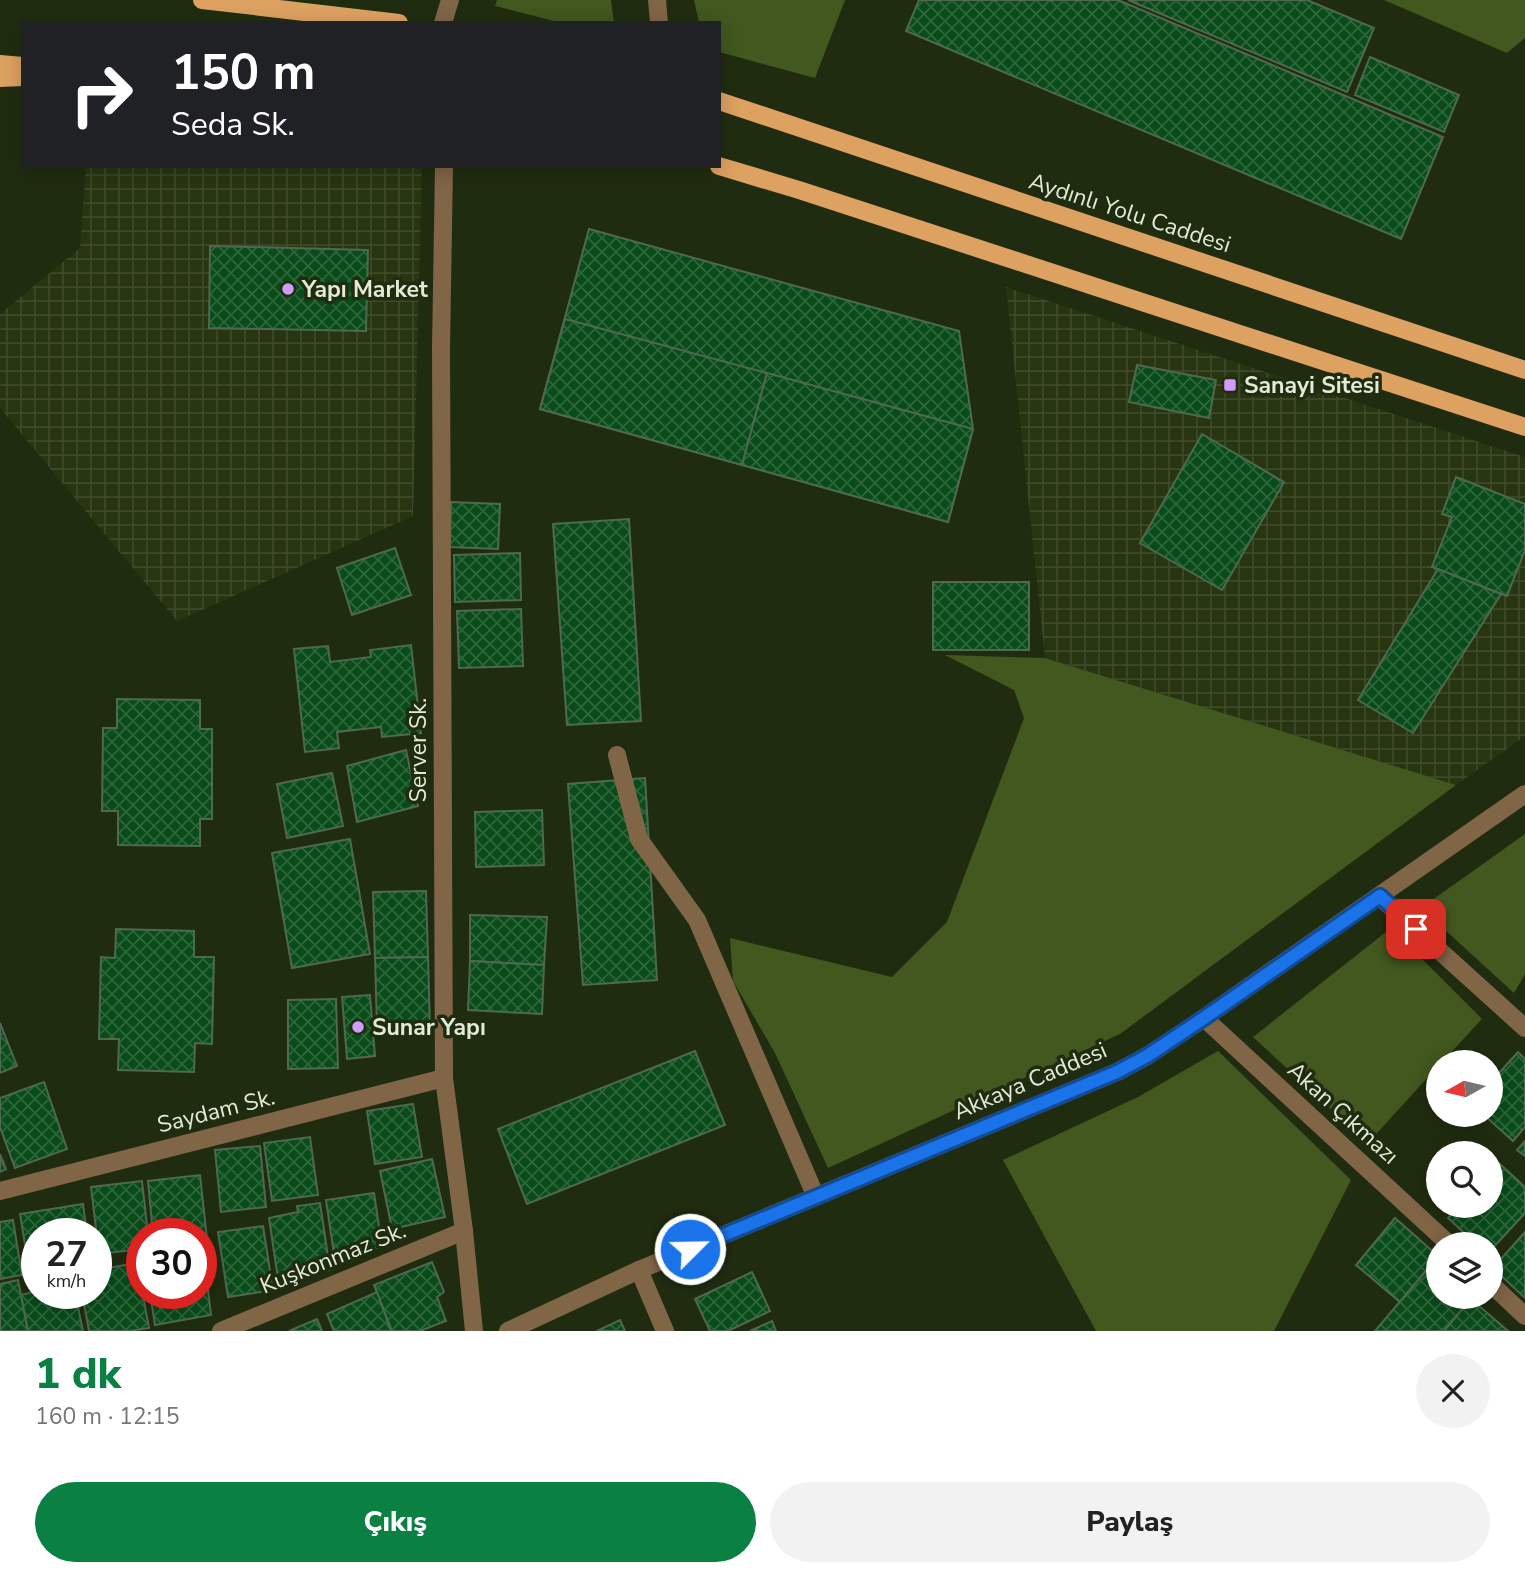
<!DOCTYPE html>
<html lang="tr">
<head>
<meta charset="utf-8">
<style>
  :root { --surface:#fff; --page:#f2f2f2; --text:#222; --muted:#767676; --accent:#0b8043 }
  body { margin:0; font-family:"Nunito Sans",sans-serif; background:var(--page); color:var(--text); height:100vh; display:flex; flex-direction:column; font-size:26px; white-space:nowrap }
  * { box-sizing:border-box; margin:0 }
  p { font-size:23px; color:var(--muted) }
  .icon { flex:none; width:38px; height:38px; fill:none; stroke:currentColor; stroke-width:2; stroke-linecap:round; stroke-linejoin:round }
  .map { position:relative; height:1331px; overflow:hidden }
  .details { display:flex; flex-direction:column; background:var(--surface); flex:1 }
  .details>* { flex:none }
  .hud { position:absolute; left:21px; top:21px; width:700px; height:147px; border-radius:0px; box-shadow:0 4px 18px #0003; background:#202124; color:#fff; overflow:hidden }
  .needle { width:46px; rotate:262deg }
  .fabs { position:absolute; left:1426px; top:1050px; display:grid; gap:14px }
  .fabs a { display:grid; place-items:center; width:77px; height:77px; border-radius:50%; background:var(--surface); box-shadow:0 4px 18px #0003; font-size:35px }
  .speed { position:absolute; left:21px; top:1218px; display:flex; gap:14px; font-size:35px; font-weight:700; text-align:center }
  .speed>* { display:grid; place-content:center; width:91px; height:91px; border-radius:50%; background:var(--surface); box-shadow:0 4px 18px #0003; line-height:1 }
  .speed small { font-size:18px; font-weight:400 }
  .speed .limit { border:10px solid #d22; background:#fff; color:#111 }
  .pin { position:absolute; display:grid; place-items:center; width:60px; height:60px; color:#fff; margin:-30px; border-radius:14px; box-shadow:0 4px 10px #0006 }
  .me { position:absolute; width:77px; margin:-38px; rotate:67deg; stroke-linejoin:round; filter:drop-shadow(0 0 5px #0008) }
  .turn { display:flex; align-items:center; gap:24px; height:147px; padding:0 35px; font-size:32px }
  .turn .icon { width:91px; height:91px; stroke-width:2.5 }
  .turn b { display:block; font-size:49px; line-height:60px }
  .round { display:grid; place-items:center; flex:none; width:74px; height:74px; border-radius:37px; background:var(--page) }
  .summary { display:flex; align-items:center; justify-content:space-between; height:119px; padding:0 35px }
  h1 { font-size:42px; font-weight:800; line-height:52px; color:var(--accent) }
  .button { display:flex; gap:14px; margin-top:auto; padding:14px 35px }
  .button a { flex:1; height:80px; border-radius:42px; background:var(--accent); color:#fff; font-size:28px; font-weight:800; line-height:80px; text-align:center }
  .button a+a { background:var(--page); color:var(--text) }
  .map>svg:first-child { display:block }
  .industrial { fill:url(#industrial-grid) }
  .green { fill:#42581e }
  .building { fill:url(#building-cross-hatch); stroke:#4e6950; stroke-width:2 }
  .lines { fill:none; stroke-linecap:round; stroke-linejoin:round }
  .minor { stroke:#816547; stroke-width:18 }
  .major { stroke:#dda161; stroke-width:18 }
  .route-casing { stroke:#114b97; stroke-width:18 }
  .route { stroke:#1a73e8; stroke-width:12 }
  .poi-dot { fill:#d09dff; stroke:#202c0f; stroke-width:2.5 }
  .labels { text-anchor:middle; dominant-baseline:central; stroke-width:7; stroke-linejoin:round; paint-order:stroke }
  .street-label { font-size:23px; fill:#e2ead8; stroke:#202c0f }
  .poi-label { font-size:23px; font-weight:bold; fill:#e2ead8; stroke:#202c0f; text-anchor:start }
</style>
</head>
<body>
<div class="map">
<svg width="1525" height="1331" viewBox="0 0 1525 1331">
  <defs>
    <pattern id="industrial-grid" width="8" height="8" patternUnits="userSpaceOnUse" patternTransform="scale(1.75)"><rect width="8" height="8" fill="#283511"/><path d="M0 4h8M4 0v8" fill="none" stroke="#3d4928"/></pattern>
    <pattern id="building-cross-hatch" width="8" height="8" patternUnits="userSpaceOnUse" patternTransform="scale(1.75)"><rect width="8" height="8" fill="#094c1a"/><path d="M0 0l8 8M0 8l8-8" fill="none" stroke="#2d663b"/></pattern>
  </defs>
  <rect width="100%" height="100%" fill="#202c0f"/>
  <g class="industrial">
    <path d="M 86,166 L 422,166 L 413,516 L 177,621 L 0,408 L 0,314 L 80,248 Z"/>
    <path d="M 1006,287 L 1525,457 L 1525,736 L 1456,785 L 1045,658 Z"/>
  </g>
  <g class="green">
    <path d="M 497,0 L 611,0 L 614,23 L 562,23 L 495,6 Z"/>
    <path d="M 694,0 L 845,0 L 815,78 L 719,52 L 719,23 L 699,23 Z"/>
    <path d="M 1384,0 L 1525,0 L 1525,38 L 1507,53 Z"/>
    <path d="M 945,655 L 1045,658 L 1456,785 L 1120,1034 L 828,1168 L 775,1053 L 733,981 L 730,938 L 892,977 L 947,922 L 1024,718 L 1014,690 Z"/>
    <path d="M 1525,834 L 1525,974 L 1514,993 L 1421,908 Z"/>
    <path d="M 1391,928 L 1482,1019 L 1442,1062 L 1438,1062 L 1438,1066 L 1368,1143 L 1253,1037 Z"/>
    <path d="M 1218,1051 L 1351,1180 L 1274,1331 L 1096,1331 L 1003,1160 L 1138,1097 Z"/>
  </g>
  <g class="building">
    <path d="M 919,0 L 1118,0 L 1443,137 L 1401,239 L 906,31 Z"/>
    <path d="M 1128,0 L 1307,0 L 1374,28 L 1347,92 Z"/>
    <path d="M 1370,57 L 1459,95 L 1444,132 L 1355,95 Z"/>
    <path d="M 589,229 L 959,331 L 973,429 L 948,522 L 540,409 Z"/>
    <path d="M 210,246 L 368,250 L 366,331 L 209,328 Z"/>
    <path d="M 565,319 L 767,373 L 742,465 L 540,409 Z"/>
    <path d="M 1137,365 L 1216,380 L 1209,418 L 1129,402 Z"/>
    <path d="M 767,373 L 973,429 L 948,522 L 742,465 Z"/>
    <path d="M 1202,434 L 1284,482 L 1222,590 L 1140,543 Z"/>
    <path d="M 1456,477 L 1525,504 L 1525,550 L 1507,596 L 1432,567 L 1452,517 L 1442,514 Z"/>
    <path d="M 451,502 L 500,504 L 498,549 L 450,547 Z"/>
    <path d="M 629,519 L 641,721 L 567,725 L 553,524 Z"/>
    <path d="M 395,548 L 411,595 L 352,615 L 337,568 Z"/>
    <path d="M 520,553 L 521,600 L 455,602 L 454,555 Z"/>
    <path d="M 1438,569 L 1501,594 L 1413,733 L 1358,700 Z"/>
    <rect x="933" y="582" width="96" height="68"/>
    <path d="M 521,609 L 523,666 L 459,668 L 457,611 Z"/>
    <path d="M 411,645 L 421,733 L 382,737 L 381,727 L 337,732 L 339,748 L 305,752 L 294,649 L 328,646 L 330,662 L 371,657 L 370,650 Z"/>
    <path d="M 117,699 L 200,700 L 200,729 L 212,729 L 212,819 L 200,819 L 200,846 L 118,845 L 118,811 L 102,811 L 103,728 L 117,728 Z"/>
    <path d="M 406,750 L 418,806 L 357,822 L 347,766 Z"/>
    <path d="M 332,773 L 343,826 L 287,838 L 277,784 Z"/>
    <path d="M 645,778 L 657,980 L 583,985 L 568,784 Z"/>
    <path d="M 542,810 L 544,865 L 476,867 L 475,812 Z"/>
    <path d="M 350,839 L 370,954 L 292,968 L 272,853 Z"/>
    <path d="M 426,891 L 428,957 L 375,958 L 373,892 Z"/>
    <path d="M 470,915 L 547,917 L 544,965 L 470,961 Z"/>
    <path d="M 116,929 L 194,931 L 194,957 L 214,957 L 212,1044 L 195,1043 L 194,1072 L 118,1070 L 119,1039 L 99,1039 L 101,957 L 115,958 Z"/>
    <path d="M 428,957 L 430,1028 L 377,1029 L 375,958 Z"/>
    <path d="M 470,961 L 544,965 L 542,1014 L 468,1010 Z"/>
    <path d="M 370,995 L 375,1056 L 347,1059 L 342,997 Z"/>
    <path d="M 336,999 L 338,1068 L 288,1069 L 288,1000 Z"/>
    <path d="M 0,1023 L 17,1066 L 0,1073 Z"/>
    <path d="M 695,1051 L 725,1125 L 527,1204 L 498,1129 Z"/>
    <path d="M 1518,1052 L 1525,1059 L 1525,1127 L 1513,1141 L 1484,1115 L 1491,1115 L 1491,1082 Z"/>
    <path d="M 44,1082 L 67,1149 L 15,1168 L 0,1127 L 0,1098 Z"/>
    <path d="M 413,1104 L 422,1157 L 375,1164 L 367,1111 Z"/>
    <path d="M 310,1137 L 318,1195 L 272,1201 L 264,1143 Z"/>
    <path d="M 1525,1141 L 1525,1156 L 1517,1150 Z"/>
    <path d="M 260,1146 L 266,1207 L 221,1212 L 215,1150 Z"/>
    <path d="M 0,1154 L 6,1169 L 0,1172 Z"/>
    <path d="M 432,1159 L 445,1217 L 392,1229 L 380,1171 Z"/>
    <path d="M 1499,1163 L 1525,1187 L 1525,1213 L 1491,1250 L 1491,1244 L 1476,1244 L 1448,1218 L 1460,1206 L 1491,1206 L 1491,1171 Z"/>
    <path d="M 200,1175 L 207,1239 L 201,1240 L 201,1234 L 153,1234 L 148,1181 Z"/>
    <path d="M 142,1181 L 148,1234 L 142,1234 L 142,1249 L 99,1254 L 91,1187 Z"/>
    <path d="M 374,1193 L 382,1247 L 334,1254 L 326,1200 Z"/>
    <path d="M 320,1203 L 330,1270 L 278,1279 L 269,1218 L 298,1212 L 297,1206 Z"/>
    <path d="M 83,1204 L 87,1234 L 37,1234 L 37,1274 L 30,1275 L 20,1214 Z"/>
    <path d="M 1395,1218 L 1438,1256 L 1400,1302 L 1356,1265 Z"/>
    <path d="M 13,1220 L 22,1275 L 0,1279 L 0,1222 Z"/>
    <path d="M 263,1226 L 273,1290 L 228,1297 L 218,1232 Z"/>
    <path d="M 1525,1232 L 1525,1298 L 1493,1268 Z"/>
    <path d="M 201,1248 L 203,1248 L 211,1315 L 155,1325 L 150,1293 L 201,1293 Z"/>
    <path d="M 432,1262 L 444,1292 L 437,1297 L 446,1321 L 420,1331 L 392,1331 L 374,1285 Z"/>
    <path d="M 137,1263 L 149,1328 L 130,1331 L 89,1331 L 82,1293 L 96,1293 L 96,1270 Z"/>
    <path d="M 1431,1265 L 1438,1271 L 1438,1297 L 1469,1297 L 1471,1299 L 1444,1331 L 1375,1331 Z"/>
    <path d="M 752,1272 L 770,1311 L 728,1331 L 710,1331 L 695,1299 Z"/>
    <path d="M 18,1280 L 28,1331 L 0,1331 L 0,1284 Z"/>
    <path d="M 37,1291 L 37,1293 L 75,1293 L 83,1331 L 28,1331 L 21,1295 Z"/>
    <path d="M 377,1292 L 391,1331 L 334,1331 L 327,1314 Z"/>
    <path d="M 1471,1299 L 1508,1331 L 1444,1331 Z"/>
    <path d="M 317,1319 L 322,1331 L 289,1331 Z"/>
    <path d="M 620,1320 L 625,1331 L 597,1331 Z"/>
    <path d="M 772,1321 L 776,1331 L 750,1331 Z"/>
  </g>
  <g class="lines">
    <g class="minor">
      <path d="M 657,0 L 659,23"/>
      <path d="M 443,23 L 450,0"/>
      <path d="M 444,166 L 441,348 L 444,1078 L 464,1231 L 474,1331"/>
      <path d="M 617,755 L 639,839 L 697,920 L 816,1197"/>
      <path d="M 1379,896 L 1525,1028"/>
      <path d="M 1204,1018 L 1449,1244"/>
      <path d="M 0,1191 L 444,1078"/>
      <path d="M 639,1270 L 665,1331"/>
      <path d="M 1491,1284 L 1525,1316"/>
      <path d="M 221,1331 L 464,1231"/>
      <path d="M 508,1331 L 639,1270 L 1117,1072 L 1147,1056 L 1204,1018 L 1525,794"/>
    </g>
    <g class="major">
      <path d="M 202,0 L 399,23"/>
      <path d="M 0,64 L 23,66"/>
      <path d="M 0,78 L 23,77"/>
      <path d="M 719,101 L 1525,370"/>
      <path d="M 719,166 L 799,190 L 1525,427"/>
    </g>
  </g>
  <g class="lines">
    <defs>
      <path id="route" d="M 690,1249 L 1117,1072 L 1147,1056 L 1204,1018 L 1380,896 L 1416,929"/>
    </defs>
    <use href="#route" class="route-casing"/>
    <use href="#route" class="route"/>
  </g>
  <g class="poi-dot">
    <circle cx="288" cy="289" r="7"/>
    <rect x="1223" y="378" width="14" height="14" rx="3.5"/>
    <circle cx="358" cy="1027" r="7"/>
  </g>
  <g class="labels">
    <g class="street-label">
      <text transform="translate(1130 213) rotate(18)">Aydınlı Yolu Caddesi</text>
      <text transform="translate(418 750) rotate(-90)">Server Sk.</text>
      <text transform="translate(1030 1081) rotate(-23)">Akkaya Caddesi</text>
      <text transform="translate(216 1111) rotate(-14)">Saydam Sk.</text>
      <text transform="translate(1343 1113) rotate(42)">Akan Çıkmazı</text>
      <text transform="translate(333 1258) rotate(-22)">Kuşkonmaz Sk.</text>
    </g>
    <g class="poi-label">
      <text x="302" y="289">Yapı Market</text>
      <text x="1244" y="385">Sanayi Sitesi</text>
      <text x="372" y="1027">Sunar Yapı</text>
    </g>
  </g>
</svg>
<div class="fabs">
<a><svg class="needle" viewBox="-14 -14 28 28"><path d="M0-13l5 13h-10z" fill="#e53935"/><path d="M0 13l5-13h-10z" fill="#767676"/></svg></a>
<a><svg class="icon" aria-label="search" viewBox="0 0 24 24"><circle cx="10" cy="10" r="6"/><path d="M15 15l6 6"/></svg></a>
<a><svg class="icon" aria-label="layers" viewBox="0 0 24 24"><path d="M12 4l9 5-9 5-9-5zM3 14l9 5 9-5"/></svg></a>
</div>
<div class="speed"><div>27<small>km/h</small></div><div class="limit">30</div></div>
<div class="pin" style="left:1416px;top:929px;background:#d93025"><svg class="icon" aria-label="arrive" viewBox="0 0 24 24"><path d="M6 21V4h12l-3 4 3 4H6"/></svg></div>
<svg class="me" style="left:690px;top:1249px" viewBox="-20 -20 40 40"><circle r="17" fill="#1a73e8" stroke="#fff" stroke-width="3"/><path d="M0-11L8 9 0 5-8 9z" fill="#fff"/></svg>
<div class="hud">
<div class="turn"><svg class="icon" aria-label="right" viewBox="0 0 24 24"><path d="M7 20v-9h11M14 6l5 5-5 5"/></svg><div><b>150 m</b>Seda Sk.</div></div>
</div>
</div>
<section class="details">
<div class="summary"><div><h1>1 dk</h1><p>160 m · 12:15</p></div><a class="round"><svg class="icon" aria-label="close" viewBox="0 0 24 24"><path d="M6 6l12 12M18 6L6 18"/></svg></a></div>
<div class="button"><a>Çıkış</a><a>Paylaş</a></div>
</section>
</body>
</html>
